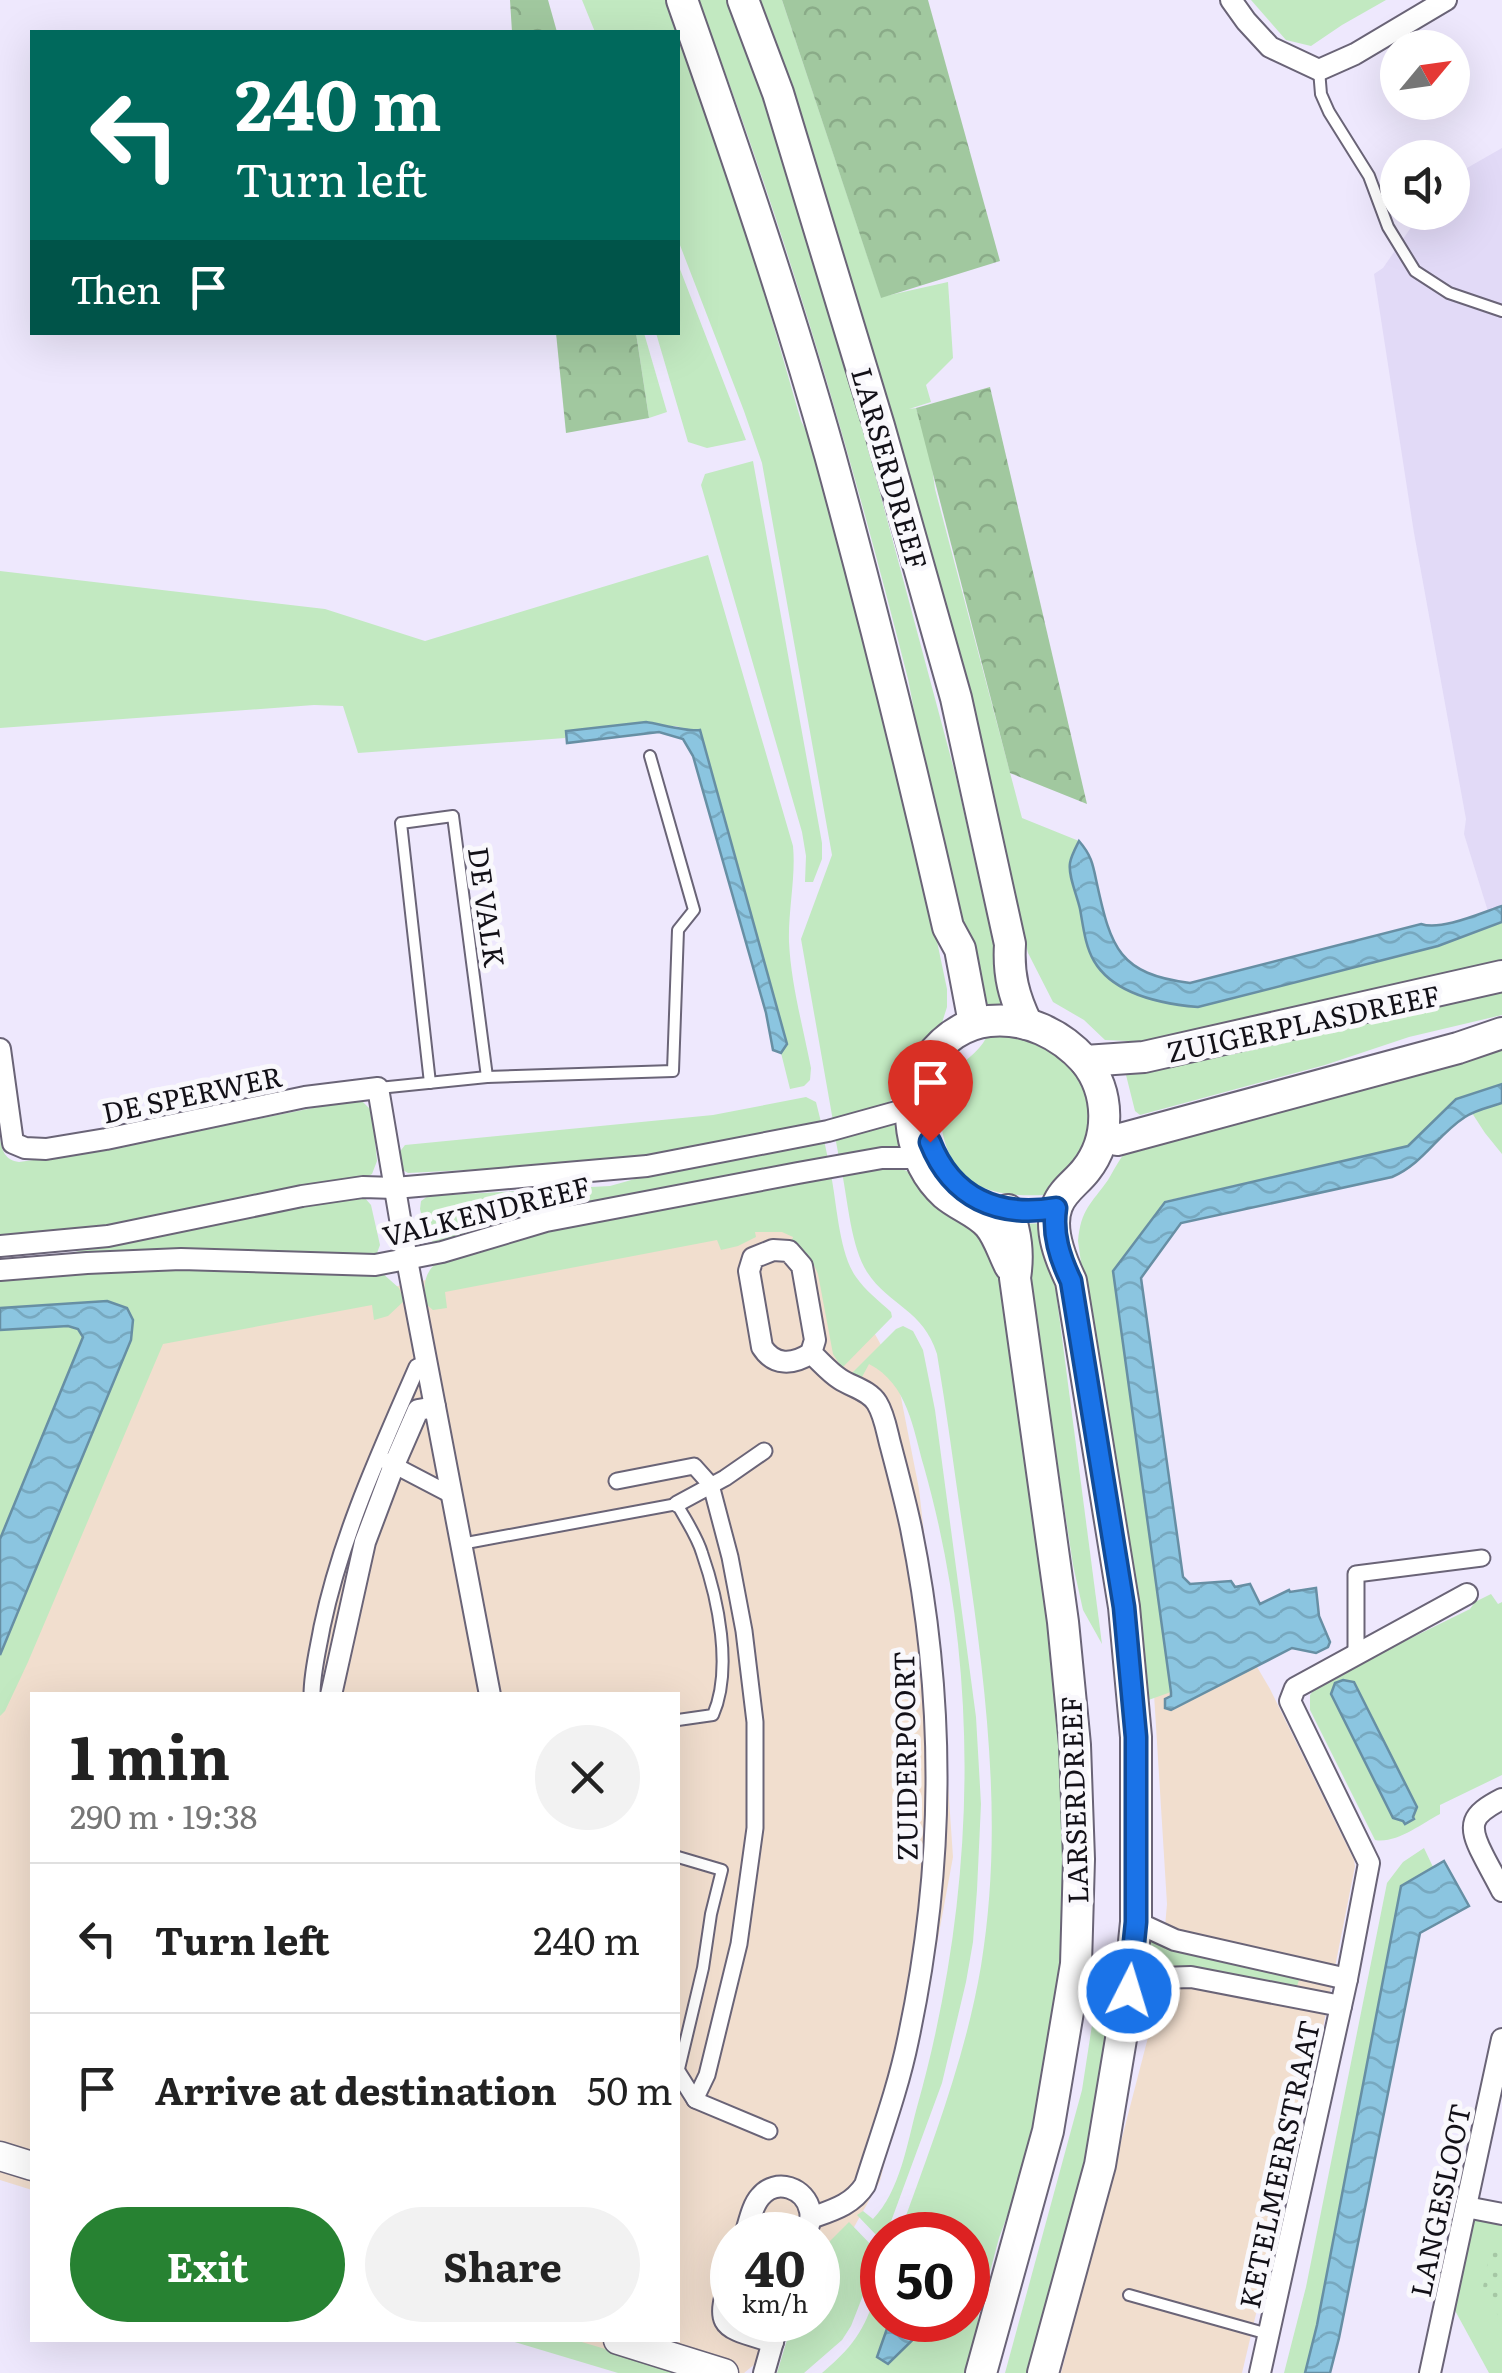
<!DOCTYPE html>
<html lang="en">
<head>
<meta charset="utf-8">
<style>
  :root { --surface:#fff; --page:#f2f2f2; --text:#222; --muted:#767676; --line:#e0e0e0; --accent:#278232 }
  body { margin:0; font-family:Literata,serif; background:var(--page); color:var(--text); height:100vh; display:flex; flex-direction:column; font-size:38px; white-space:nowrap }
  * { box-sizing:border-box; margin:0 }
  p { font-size:32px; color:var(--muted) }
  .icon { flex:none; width:55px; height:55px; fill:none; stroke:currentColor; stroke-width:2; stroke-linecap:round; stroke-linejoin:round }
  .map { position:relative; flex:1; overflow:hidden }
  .drawer { position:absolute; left:30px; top:1692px; width:650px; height:650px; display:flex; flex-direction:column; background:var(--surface); border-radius:0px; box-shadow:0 10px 40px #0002 }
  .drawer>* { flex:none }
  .guide { position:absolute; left:30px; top:30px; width:650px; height:305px; border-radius:0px; box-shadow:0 10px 40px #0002; background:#00695c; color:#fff; overflow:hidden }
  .needle { width:65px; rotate:61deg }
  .controls { position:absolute; left:1380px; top:30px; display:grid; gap:20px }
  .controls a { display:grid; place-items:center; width:90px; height:90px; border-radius:50%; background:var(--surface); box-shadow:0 10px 40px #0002; font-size:50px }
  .speed { position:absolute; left:710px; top:2212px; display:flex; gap:20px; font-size:50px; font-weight:700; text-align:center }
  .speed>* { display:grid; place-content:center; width:130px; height:130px; border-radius:50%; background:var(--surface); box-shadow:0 10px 40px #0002; line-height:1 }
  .speed small { font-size:25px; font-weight:400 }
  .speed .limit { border:15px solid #d22; background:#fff; color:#111 }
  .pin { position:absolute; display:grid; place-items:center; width:85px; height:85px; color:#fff; margin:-102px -42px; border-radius:50% 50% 50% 0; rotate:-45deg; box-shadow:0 0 10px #0007 }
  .pin .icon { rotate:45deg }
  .me { position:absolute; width:110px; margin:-55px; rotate:5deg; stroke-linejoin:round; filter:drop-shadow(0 0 8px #0008) }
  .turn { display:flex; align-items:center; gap:35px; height:210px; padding:0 40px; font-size:45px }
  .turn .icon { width:130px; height:130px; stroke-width:2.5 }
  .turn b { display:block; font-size:70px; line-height:85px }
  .then { display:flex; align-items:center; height:95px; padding:0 40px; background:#0003; gap:20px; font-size:38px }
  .round { display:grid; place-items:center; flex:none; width:105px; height:105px; border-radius:52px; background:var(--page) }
  .head { display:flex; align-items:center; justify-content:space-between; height:170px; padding:0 40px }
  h1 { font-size:60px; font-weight:700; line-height:75px }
  .primary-button { display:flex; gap:20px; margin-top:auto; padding:20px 40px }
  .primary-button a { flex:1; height:115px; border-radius:60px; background:var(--accent); color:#fff; font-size:40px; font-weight:700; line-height:115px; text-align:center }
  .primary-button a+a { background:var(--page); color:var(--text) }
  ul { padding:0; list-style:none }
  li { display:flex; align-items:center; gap:30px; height:150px; padding:0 40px; border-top:2px solid var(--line) }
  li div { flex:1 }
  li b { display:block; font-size:38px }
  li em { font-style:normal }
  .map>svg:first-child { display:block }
  .commercial { fill:#f1dece }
  .built { fill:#e2daf7 }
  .grass { fill:#c2e9c1 }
  .forest { fill:url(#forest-crowns) }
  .park { fill:url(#park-dots) }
  .water { fill:url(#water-waves); stroke:#678fa4; stroke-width:2.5 }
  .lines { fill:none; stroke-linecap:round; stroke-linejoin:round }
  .service-casing { stroke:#6a6477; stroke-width:14 }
  .pedestrian-casing { stroke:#6a6477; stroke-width:19 }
  .minor-casing { stroke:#6a6477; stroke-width:24 }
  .tertiary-casing { stroke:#6a6477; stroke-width:31 }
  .secondary-casing { stroke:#6a6477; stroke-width:34 }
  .service { stroke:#fff; stroke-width:10 }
  .pedestrian { stroke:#fff; stroke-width:15 }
  .minor { stroke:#fff; stroke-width:20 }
  .tertiary { stroke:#fff; stroke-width:28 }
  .secondary { stroke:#fff; stroke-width:30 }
  .route-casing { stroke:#114b97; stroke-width:25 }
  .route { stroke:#1a73e8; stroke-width:18 }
  .labels { text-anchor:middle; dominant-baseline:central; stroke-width:10; stroke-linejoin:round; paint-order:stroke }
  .street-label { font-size:28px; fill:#131118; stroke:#f9f8fc }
</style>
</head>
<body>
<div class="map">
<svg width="1502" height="2373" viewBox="0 0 1502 2373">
  <defs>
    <pattern id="forest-crowns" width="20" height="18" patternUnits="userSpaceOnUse" patternTransform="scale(2.5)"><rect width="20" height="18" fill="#a1c89f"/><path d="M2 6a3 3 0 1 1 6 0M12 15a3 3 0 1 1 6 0" fill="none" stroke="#8aab88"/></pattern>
    <pattern id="park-dots" width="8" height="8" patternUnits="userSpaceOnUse" patternTransform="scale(2.5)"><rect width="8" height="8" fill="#c2e9c1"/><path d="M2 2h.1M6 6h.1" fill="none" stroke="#a6c7a5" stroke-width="1.8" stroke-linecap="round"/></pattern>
    <pattern id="water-waves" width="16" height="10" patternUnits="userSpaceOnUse" patternTransform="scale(2.5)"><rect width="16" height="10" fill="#8bc5e0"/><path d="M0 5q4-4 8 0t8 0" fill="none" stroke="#77a8bf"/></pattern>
  </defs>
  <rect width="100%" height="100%" fill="#eee8fd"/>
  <g class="commercial">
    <path d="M 779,1205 L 841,1273 L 896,1372 L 919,1489 L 941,1682 L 953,1857 L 932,1971 L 880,2181 L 818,2291 L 818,2235 L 732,2235 L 732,2320 L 801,2320 L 794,2332 L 744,2373 L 644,2373 L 534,2340 L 678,2340 L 678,1695 L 32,1695 L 32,2190 L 0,2180 L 0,1680 L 167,1309 L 374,1291 Z"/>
    <path d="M 1250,1655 L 1270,1689 L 1354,1860 L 1355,1866 L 1319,2048 L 1242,2373 L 1061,2373 L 1159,1995 L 1167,1904 L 1154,1694 Z"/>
  </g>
  <path class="built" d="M 1502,148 L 1502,912 L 1490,918 L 1464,834 L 1466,819 L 1414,533 L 1374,274 L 1383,268 L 1421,213 L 1452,212 L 1453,176 Z"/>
  <g class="grass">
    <path d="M 582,0 L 667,0 L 744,223 L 801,421 L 811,440 L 839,537 L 918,851 L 947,989 L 947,1007 L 940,1029 L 902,1090 L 882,1108 L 833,1121 L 801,939 L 832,855 L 762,463 L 744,411 L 678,240 L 678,32 L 595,32 Z"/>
    <path d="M 698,0 L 731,0 L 746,38 L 849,377 L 956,777 L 1008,1010 L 981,1012 C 961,928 941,845 923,761 C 917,734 914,706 908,679 C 850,449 783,221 698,0 Z"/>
    <path d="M 758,0 L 782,0 L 881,297 L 948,282 L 953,358 L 926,385 L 931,402 L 909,409 L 916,408 L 931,460 L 935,489 L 1022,818 L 1079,841 L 1070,864 L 1087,941 L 1094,961 L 1129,992 L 1151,999 L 1184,1006 L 1437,946 L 1502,922 L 1502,961 L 1150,1042 L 1105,1040 L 1084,1020 L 1053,1002 L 1028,953 L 984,776 Z"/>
    <path d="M 1251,0 L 1386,0 L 1342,25 L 1311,46 L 1286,40 Z"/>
    <path d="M 678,264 L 746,440 L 707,448 L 688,442 L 656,333 L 678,332 Z"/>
    <path d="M 636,333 L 644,333 L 667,412 L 649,418 Z"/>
    <path d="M 753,461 L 822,843 L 822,859 L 813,882 L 805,882 L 806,856 L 802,832 L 701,485 L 705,474 Z"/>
    <path d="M 708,555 L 793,846 C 796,877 788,910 789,942 C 791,984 803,1027 811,1068 L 810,1080 L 804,1086 L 790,1089 L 781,1053 L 787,1044 L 694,732 L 676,726 L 567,731 L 565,738 L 358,753 L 343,706 L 314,705 L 0,728 L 0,571 L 325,609 L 425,641 Z"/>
    <path d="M 1502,983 L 1502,1015 L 1409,1037 L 1325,1065 L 1140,1115 L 1135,1111 L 1126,1075 L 1128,1072 L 1397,1017 Z"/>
    <path d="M 1002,1035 C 1047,1039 1089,1069 1088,1118 C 1087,1128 1087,1139 1083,1148 C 1074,1168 1051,1176 1044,1195 C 1023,1196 1001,1195 981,1187 C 946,1172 931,1116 947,1083 C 956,1063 978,1056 987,1036 Z"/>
    <path d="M 1502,1046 L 1502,1084 L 1456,1099 L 1408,1146 L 1165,1201 L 1113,1271 L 1171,1692 L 1140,1703 L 1130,1613 L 1078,1241 C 1081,1209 1091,1204 1108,1180 C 1116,1167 1120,1156 1132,1146 Z"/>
    <path d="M 806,1097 L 816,1102 L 821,1122 L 647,1158 L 561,1165 L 408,1173 L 401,1169 L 398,1154 L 405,1145 L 713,1115 Z"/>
    <path d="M 353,1100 L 362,1101 L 372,1111 L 377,1161 L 372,1174 L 363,1179 L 128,1226 L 0,1241 L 0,1138 C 2,1151 5,1160 19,1162 L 91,1152 Z"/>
    <path d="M 1502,1103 L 1502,1154 L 1485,1133 L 1472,1113 Z"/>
    <path d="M 904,1119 L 909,1147 L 839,1158 L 835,1136 Z"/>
    <path d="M 824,1140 L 828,1159 L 440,1246 L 428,1239 L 420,1209 L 421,1201 L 428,1196 L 610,1186 L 681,1166 Z"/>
    <path d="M 897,1167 L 909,1172 L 977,1226 L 994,1250 L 1010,1319 L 1065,1736 L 1071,1905 L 1029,2157 L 999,2238 L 978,2317 L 981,2341 L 974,2373 L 822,2373 C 861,2340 865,2325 882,2279 L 882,2320 L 890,2320 L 878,2356 L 889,2363 L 933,2320 L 968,2320 L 968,2235 L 899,2235 C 931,2146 965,2060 981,1966 C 1004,1827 986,1688 966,1550 C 956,1485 948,1419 937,1354 C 923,1309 889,1306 867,1272 C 851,1247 848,1202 842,1173 Z"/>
    <path d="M 831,1175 C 837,1204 839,1253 856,1277 C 865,1290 879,1301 891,1312 L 892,1317 L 842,1368 L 833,1354 L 818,1274 C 812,1259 805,1250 792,1240 L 793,1237 L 782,1232 L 755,1232 L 756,1237 L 738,1246 L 721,1250 L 717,1240 L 445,1292 L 447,1308 L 433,1310 L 427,1305 C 423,1288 423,1275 436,1263 L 497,1240 Z"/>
    <path d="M 352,1194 L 364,1197 L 371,1205 L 380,1245 L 374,1261 L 75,1252 L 104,1244 Z"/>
    <path d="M 1047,1223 L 1102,1644 L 1083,1610 L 1073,1565 L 1021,1224 Z"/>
    <path d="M 173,1266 L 381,1272 L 399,1288 L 404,1301 L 388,1316 L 374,1320 L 372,1305 L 163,1344 L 28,1662 L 5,1711 L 0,1716 L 0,1655 L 131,1340 L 107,1301 L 0,1308 L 0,1279 Z"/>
    <path d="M 69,1326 L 79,1329 L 83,1337 L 0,1539 L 0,1330 Z"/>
    <path d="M 903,1326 L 913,1331 L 923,1350 L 935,1410 L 976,1717 L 981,1804 L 977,1890 L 973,1942 L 966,1982 L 942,2083 L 886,2235 L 882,2235 L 882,2238 L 879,2238 L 857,2215 L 863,2211 L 873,2219 C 900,2191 907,2144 917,2107 C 975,1901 983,1675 924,1467 C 913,1429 908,1384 869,1364 L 862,1377 L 852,1373 L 896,1329 Z"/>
    <path d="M 1491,1594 L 1498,1604 L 1502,1602 L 1502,1775 L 1440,1805 L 1440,1814 C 1421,1824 1396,1844 1375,1840 L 1310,1710 L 1310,1695 L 1318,1684 L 1470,1609 L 1475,1602 Z"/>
    <path d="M 1424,1848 L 1433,1867 L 1401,1886 L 1317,2325 L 1305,2373 L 1284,2373 L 1306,2287 L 1387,1883 L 1403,1862 Z"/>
    <path d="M 1148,1936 L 1157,1943 L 1296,1975 L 1299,1980 L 1297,1986 L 1293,1987 L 1166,1964 L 1148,1967 Z"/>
    <path d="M 1099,1983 L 1106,1984 L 1116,1990 L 1113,2059 L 1032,2373 L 1005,2373 L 1082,2090 L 1092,2025 L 1094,1986 Z"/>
    <path d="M 1478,2219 L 1502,2226 L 1502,2373 L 1489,2373 L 1452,2305 L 1471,2222 Z"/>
    <path d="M 849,2222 L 875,2249 L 878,2257 L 851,2326 L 842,2340 L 804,2373 L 777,2373 L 793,2320 L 818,2320 L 818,2253 Z"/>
    <path d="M 508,2340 L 575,2340 L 686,2373 L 618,2373 Z"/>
  </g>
  <g class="forest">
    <path d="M 510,0 L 548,0 L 557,32 L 512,32 Z"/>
    <path d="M 782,0 L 928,0 L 1000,261 L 881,298 Z"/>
    <path d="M 556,333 L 636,333 L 649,418 L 566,433 Z"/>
    <path d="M 990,387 L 1087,804 L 1010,773 L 916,408 Z"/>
  </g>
  <path class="park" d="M 1491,2246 L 1502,2249 L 1502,2323 L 1483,2287 Z"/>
  <g class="water">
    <path d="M 646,722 C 660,724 688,732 700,730 L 787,1044 L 781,1053 L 773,1050 L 766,1013 L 693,756 L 683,739 L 659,732 L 567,743 L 566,731 Z"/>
    <path d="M 1079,841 C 1092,856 1093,865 1097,884 C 1111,948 1119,974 1190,983 L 1421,924 C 1441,931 1481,913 1502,906 L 1502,922 L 1438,946 L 1198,1007 C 1162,1004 1114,995 1094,961 C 1085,946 1083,925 1080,909 C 1077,895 1068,876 1070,863 C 1071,856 1076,847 1079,841 Z"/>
    <path d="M 1502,1084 L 1502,1103 C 1490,1107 1475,1110 1465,1117 C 1437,1135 1424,1163 1392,1177 L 1181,1223 L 1141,1278 L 1183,1577 L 1190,1584 L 1231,1581 L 1235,1587 L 1250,1584 L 1260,1604 L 1289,1590 L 1290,1592 L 1316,1588 L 1319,1616 L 1330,1642 L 1328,1647 L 1316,1653 L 1292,1648 L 1171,1710 L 1165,1708 L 1165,1699 L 1171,1696 L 1171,1692 L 1113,1271 L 1165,1202 L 1408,1146 L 1456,1099 Z"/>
    <path d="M 107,1301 L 127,1308 L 133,1320 L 131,1340 L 0,1655 L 0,1539 L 83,1337 L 78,1329 L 68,1326 L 0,1330 L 0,1308 Z"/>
    <path d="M 1343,1680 L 1354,1682 L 1417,1807 L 1413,1817 L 1414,1819 L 1405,1824 L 1403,1821 L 1393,1818 L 1331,1694 L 1335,1683 Z"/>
    <path d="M 1444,1861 L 1469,1906 L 1420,1933 L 1339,2338 L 1330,2373 L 1305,2373 L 1317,2325 L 1401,1886 Z"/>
    <path d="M 890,2320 L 933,2320 L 888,2364 L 877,2357 Z"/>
  </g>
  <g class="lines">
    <defs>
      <g id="service">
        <path d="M 1319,70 L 1321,94 L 1329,112 L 1369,176 L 1388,227 L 1415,271 L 1449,293 L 1502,311"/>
        <path d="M 430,1083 L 401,823 L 453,816 L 487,1077"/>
        <path d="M 379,1088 L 487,1077 L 673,1071 L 678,930 L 694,910 L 650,756"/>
        <path d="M 461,1544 L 677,1504 C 685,1519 697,1536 702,1553 C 718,1599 733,1669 713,1715 L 678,1720"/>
        <path d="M 678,1857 L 722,1870 L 711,1914 L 703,1968 L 678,2073"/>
        <path d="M 1129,2295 L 1268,2334"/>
      </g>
      <g id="pedestrian">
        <path d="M 386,1461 L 453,1496"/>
        <path d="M 617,1481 L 694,1466 L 711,1485 L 730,1557 L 744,1631 L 755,1722 L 755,1828 L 739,1944 L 707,2075 L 695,2100"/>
        <path d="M 677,1504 L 725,1478 L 764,1451"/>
        <path d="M 1356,1655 L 1356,1574 L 1482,1558"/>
        <path d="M 312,1695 C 312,1672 318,1650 322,1627 C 341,1536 380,1452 417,1367 L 427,1363"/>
        <path d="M 678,2073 L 695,2100 L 769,2131"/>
      </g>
      <g id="minor">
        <path d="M 1231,0 L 1246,21 L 1270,47 L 1319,70 L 1355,54 L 1446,0"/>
        <path d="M 0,1049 L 13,1143 L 25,1148 L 46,1149 L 106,1139 L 305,1097 L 378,1088 L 407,1260 L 490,1695"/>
        <path d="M 0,1246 L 108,1236 L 302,1196 L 363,1187 L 395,1188 L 647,1166 L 828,1131 L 911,1108"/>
        <path d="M 0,1270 L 87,1263 L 181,1259 L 375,1265 L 442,1252 L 546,1221 L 798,1173 L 882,1158 L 920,1158"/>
        <path d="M 331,1695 L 365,1542 L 394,1465 L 418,1410 L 435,1407"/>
        <path d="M 1502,1799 C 1471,1815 1467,1824 1483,1855 C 1489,1867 1496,1879 1502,1891"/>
        <path d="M 1136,1922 L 1175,1940 L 1347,1979"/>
        <path d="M 1129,1991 L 1160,1978 L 1191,1977 L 1341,2006"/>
        <path d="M 1466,2207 L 1502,2214"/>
        <path d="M 811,2218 C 833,2210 852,2205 865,2185 C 880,2137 898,2089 908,2040 C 945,1867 946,1701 911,1528 C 905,1500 898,1474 891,1447 C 887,1433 885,1416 877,1403 C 869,1390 852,1387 840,1379 C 829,1372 820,1361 811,1353 L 815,1340 L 802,1266 L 789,1251 L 773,1250 L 753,1258 L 749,1271 L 762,1347 C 774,1366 793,1365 811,1353"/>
        <path d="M 745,2235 C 749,2223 752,2206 760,2197 C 776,2177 806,2188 810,2211 C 812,2219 808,2227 806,2235"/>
        <path d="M 732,2274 C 714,2329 721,2326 773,2342"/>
        <path d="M 764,2373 L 779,2320"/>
        <path d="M 1260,2373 L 1347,1979 L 1369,1863 L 1290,1701 L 1295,1688 L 1467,1594"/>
        <path d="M 1430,2373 L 1502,2039"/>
      </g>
      <g id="tertiary">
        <path d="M 0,2156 L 32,2166"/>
        <path d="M 618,2340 L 724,2373"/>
      </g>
      <g id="secondary">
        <path d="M 682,0 C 735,150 787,302 830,455 C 873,612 912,769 948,927 L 960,949 L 974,1023"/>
        <path d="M 743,0 L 778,93 L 879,426 L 956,698 L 1010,944 C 1008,975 1014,997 1027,1024"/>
        <path d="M 1117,1140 L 1458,1048 L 1502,1033"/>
        <path d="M 1010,1266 C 1003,1253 999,1237 989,1225 C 978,1212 959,1206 945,1194 C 910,1163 899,1101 927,1061 C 943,1039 962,1024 989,1021 C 1026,1017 1061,1034 1085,1061 L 1144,1057 L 1502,976"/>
        <path d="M 981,2373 L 1048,2131 L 1076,1964 L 1079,1859 L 1075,1745 L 1063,1622 L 1015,1278 C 1019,1253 1016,1234 1008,1210"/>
        <path d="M 1043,2373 L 1100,2165 L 1129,1991 L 1136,1922 L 1136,1737 L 1124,1607 L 1071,1281 C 1061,1260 1048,1229 1057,1206 C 1062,1191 1077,1182 1086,1170 C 1111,1138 1110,1092 1085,1061"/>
      </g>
    </defs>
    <use href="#service" class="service-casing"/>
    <use href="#pedestrian" class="pedestrian-casing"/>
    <use href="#minor" class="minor-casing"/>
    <use href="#tertiary" class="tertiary-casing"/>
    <use href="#secondary" class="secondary-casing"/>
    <use href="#service" class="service"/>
    <use href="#pedestrian" class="pedestrian"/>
    <use href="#minor" class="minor"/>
    <use href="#tertiary" class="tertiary"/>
    <use href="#secondary" class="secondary"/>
  </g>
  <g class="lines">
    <defs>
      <path id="route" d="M 930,1142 C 952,1198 998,1218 1056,1208 C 1052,1234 1060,1258 1071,1281 L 1124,1607 L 1136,1737 L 1136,1922 L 1129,1991"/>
    </defs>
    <use href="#route" class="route-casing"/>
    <use href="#route" class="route"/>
  </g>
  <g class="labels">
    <g class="street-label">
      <text transform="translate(891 468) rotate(74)">LARSERDREEF</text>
      <text transform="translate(488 907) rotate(82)">DE VALK</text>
      <text transform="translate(1303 1022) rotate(-12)">ZUIGERPLASDREEF</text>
      <text transform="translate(192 1093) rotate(-12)">DE SPERWER</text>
      <text transform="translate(486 1210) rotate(-14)">VALKENDREEF</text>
      <text transform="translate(904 1756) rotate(-91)">ZUIDERPOORT</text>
      <text transform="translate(1073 1800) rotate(-92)">LARSERDREEF</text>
      <text transform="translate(1278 2164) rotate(-78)">KETELMEERSTRAAT</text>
      <text transform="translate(1439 2200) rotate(-78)">LANGESLOOT</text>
    </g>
  </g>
</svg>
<div class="controls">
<a><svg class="needle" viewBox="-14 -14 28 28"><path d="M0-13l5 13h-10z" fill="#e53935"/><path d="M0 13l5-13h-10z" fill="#767676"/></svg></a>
<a><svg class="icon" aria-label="sound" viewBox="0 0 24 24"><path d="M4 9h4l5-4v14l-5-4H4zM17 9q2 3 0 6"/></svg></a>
</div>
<div class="speed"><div>40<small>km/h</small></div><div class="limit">50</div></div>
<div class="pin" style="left:930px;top:1142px;background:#d93025"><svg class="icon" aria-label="arrive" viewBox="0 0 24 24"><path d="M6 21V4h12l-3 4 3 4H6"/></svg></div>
<svg class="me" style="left:1129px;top:1991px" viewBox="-20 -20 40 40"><circle r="17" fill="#1a73e8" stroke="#fff" stroke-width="3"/><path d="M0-11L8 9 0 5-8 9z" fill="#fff"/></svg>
<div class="guide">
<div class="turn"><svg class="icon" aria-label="left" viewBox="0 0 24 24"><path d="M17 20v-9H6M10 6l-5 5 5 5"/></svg><div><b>240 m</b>Turn left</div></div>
<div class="then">Then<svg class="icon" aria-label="arrive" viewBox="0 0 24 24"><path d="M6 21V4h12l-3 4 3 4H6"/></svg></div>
</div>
<section class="drawer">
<div class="head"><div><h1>1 min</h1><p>290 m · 19:38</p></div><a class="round"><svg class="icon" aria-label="close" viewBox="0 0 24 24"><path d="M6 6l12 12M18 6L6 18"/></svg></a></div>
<ul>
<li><svg class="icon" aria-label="left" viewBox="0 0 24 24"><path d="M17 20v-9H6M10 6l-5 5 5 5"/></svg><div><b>Turn left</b></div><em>240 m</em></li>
<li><svg class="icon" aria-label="arrive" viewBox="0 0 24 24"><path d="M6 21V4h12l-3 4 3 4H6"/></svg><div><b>Arrive at destination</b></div><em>50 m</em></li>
</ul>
<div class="primary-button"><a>Exit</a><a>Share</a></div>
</section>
</div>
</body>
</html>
